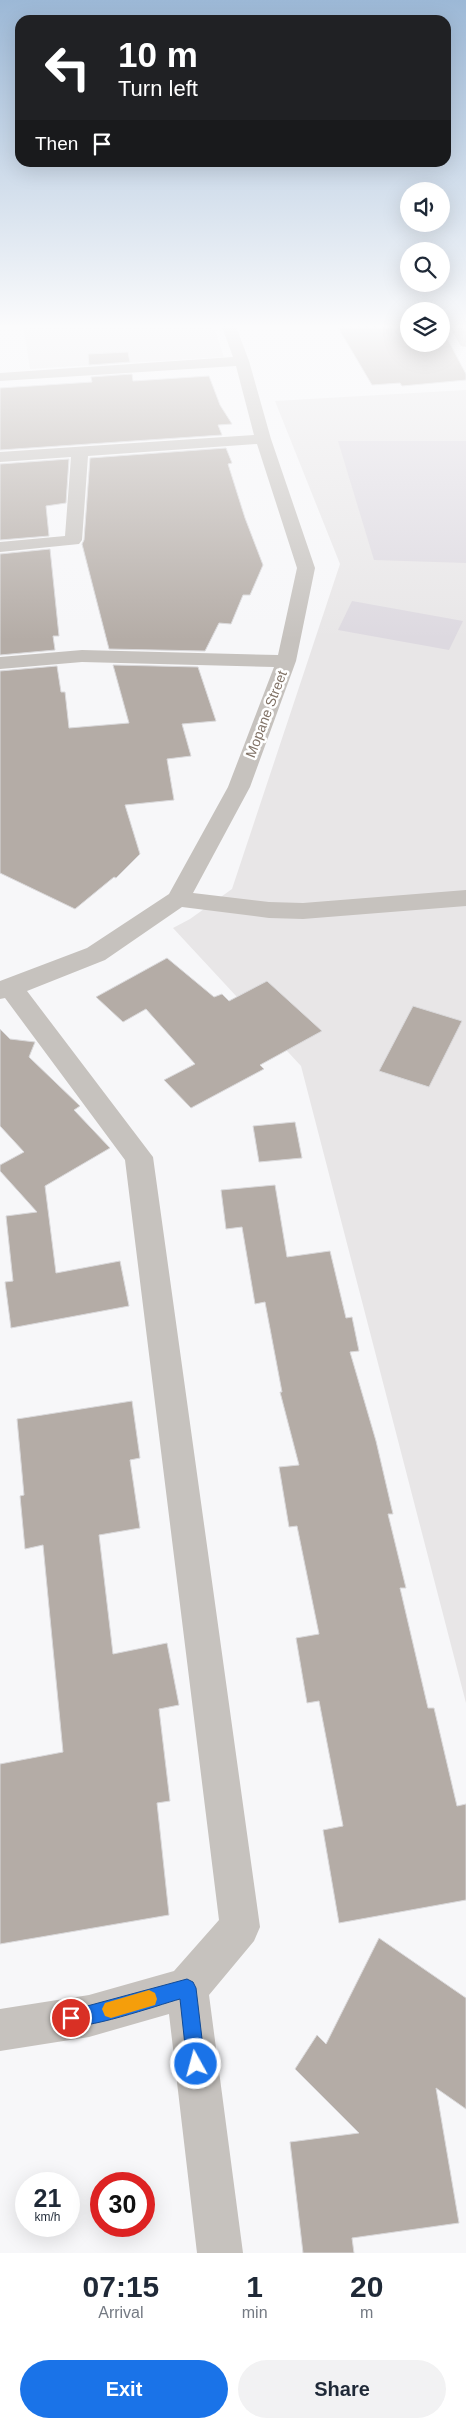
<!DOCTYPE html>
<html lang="en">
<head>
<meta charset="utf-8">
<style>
  :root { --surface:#fff; --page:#f2f2f3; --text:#1f2937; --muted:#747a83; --accent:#1a73e8 }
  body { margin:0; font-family:Arial,sans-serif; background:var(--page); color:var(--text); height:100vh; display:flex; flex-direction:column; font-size:19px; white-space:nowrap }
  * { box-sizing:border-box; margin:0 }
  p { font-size:16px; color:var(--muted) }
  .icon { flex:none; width:28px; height:28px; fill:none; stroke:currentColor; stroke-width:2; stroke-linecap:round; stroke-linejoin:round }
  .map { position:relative; height:2253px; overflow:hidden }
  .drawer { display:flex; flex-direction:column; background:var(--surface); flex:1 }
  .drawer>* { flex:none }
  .banner { position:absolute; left:15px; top:15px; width:436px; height:152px; border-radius:15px; box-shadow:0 5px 20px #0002; background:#202124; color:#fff; overflow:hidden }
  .tools { position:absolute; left:400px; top:182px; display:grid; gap:10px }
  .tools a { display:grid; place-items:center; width:50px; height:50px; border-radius:50%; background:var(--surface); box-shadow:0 5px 20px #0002; font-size:25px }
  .speed { position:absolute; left:15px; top:2172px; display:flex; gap:10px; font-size:25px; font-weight:700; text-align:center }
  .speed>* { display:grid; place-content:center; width:65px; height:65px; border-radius:50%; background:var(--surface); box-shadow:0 5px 20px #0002; line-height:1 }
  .speed small { font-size:12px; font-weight:400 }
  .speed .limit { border:8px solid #d22; background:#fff; color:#111 }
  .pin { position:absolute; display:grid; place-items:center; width:42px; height:42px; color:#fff; margin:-21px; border:2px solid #fff; border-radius:50%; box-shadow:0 1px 5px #0007 }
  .me { position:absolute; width:55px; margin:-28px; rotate:353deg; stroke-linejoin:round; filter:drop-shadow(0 0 4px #0008) }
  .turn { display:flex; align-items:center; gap:18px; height:105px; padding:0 20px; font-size:22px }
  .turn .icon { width:65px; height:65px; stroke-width:2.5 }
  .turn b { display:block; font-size:35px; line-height:42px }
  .then { display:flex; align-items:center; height:48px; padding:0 20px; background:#0003; gap:10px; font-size:19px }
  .eta { display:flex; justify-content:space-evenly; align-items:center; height:85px; text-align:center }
  .eta b { font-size:30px; font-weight:600; line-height:35px }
  .button { display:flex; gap:10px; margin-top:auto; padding:10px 20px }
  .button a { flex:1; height:58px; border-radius:30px; background:var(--accent); color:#fff; font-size:20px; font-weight:600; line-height:58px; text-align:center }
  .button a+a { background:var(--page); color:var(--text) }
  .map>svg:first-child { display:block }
  .built { fill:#e8e6e7 }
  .green { fill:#ddd9e0 }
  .building { fill:#b4aca6; stroke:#dad9db }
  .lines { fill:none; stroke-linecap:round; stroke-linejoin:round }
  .minor { fill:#c6c2be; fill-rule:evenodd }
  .route { fill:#1a73e8; stroke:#114b97 }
  .slow { fill:#f59e0b }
  .labels { text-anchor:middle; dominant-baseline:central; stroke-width:5; stroke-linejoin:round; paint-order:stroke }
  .far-street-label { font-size:14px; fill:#807266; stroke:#fff }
</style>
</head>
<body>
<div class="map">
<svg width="466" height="2253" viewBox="0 0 466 2253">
  <rect width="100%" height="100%" fill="#f7f7f9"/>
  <g class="built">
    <path d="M 23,324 L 213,324 L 224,357 L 30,369 Z"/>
    <path d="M 466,390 L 466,1703 L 301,1066 L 173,928 L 190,919 L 232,889 L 340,564 L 275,401 Z"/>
  </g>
  <g class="green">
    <path d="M 338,441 L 466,441 L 466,563 L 374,560 Z"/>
    <path d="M 352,601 L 463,621 L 449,650 L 338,630 Z"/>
  </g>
  <g class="building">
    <path d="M 336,324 L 409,324 L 409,344 L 441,344 L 441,340 L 448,340 L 466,374 L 466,380 L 402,386 L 400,383 L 372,385 Z"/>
    <path d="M 128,352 L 130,362 L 89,365 L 88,354 Z"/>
    <path d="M 132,374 L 133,381 L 209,376 L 220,405 L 232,424 L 218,425 L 222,435 L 0,450 L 0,388 L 92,382 L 91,377 Z"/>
    <path d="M 226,448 L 232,463 L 228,464 L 245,518 L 263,565 L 250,595 L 243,595 L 231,624 L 219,623 L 205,651 L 109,649 L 82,544 L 84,540 L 90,458 Z"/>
    <path d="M 69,459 L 66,503 L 46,506 L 49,536 L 0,540 L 0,464 Z"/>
    <path d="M 50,549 L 59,636 L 53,636 L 55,650 L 0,655 L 0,554 Z"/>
    <path d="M 113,665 L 198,667 L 216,721 L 182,724 L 191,756 L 167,759 L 174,800 L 125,805 L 140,854 L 116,878 L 114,877 L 75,909 L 0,873 L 0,671 L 57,666 L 61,692 L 65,692 L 69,728 L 129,723 Z"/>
    <path d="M 167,958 L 214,997 L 222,994 L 229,1001 L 267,981 L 322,1031 L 260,1065 L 264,1069 L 191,1108 L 164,1080 L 195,1064 L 146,1009 L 123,1022 L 96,997 Z"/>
    <path d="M 413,1006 L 462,1021 L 429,1087 L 379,1071 Z"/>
    <path d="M 0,1029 L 10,1039 L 35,1042 L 29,1057 L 80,1106 L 74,1110 L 110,1148 L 45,1186 L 56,1273 L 120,1261 L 129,1306 L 11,1328 L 5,1282 L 13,1281 L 6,1216 L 37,1212 L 0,1171 L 0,1165 L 24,1152 L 0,1126 Z"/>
    <path d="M 295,1122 L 302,1158 L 259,1162 L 253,1126 Z"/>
    <path d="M 275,1185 L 287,1257 L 330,1251 L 346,1318 L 352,1317 L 359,1351 L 350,1352 L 376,1441 L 393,1514 L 388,1514 L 406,1588 L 400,1588 L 428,1708 L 434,1708 L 457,1806 L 466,1804 L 466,1900 L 339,1923 L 323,1830 L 343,1826 L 319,1701 L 307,1703 L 296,1638 L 319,1634 L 297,1526 L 289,1527 L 279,1467 L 299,1465 L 280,1392 L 282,1392 L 265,1302 L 255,1304 L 242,1227 L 226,1229 L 221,1190 Z"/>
    <path d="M 132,1401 L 140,1458 L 130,1460 L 140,1528 L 99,1535 L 113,1654 L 167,1643 L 179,1705 L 159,1709 L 170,1801 L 157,1803 L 169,1915 L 0,1944 L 0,1764 L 63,1752 L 43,1545 L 25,1549 L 20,1496 L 24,1495 L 17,1419 Z"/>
    <path d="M 379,1938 L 466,1998 L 466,2109 L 436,2088 L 459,2223 L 352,2238 L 354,2253 L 303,2253 L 290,2142 L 359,2133 L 295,2069 L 317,2035 L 326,2044 Z"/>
  </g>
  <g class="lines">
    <g class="minor">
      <path d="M 221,324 L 235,324 L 249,361 L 271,439 L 315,568 L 296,661 L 250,787 L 193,893 L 269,902 L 303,903 L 466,890 L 466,906 L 303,919 L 269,918 L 182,907 L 105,960 L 27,991 L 153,1157 L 260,1927 L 254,1941 L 209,1995 L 243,2253 L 197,2253 L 169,2014 L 89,2037 L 0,2051 L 0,2009 L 89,1995 L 174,1971 L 219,1920 L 125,1160 L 5,998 L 0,999 L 0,981 L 87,948 L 169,894 L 228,787 L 274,667 L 82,662 L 0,669 L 0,657 L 82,650 L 278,655 L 297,568 L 257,444 L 88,456 L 82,540 L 79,544 L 0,552 L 0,542 L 65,536 L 71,457 L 0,462 L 0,452 L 254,435 L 236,366 L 0,381 L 0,373 L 233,357 Z"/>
      <path d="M 448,324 L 462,324 L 466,331 L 466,347 L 461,346 Z"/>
    </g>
  </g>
  <linearGradient id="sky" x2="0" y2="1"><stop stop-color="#9cb8d6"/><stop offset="0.51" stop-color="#fbfbfc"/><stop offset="1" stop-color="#fbfbfc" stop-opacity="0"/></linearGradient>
  <rect width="466" height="640" fill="url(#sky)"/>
  <path class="route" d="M 187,1979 L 193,1982 L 196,1988 L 205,2064 L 203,2070 L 196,2073 L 190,2070 L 187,2064 L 180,1999 C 158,2005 82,2032 65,2025 L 62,2018 L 65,2012 Z"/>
  <path class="slow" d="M 149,1990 L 155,1993 L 157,1999 L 155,2005 L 111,2018 L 105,2016 L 102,2009 L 105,2003 Z"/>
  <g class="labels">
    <g class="far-street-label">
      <text transform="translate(266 714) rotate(-69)">Mopane Street</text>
    </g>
  </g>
</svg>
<div class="tools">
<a><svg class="icon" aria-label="sound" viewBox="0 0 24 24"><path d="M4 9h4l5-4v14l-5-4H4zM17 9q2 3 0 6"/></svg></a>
<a><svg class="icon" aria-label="search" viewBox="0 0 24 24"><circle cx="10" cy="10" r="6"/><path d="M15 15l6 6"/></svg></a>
<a><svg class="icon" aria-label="layers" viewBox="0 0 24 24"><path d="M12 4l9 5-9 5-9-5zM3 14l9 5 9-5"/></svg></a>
</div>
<div class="speed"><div>21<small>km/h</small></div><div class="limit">30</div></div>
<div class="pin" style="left:71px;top:2018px;background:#d93025"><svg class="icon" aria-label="arrive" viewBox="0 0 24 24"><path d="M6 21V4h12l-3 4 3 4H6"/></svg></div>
<svg class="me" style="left:196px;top:2064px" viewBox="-20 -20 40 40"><circle r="17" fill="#1a73e8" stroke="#fff" stroke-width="3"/><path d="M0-11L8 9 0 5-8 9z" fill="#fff"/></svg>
<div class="banner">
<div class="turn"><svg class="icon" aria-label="left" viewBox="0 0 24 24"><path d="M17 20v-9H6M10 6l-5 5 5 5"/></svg><div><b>10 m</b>Turn left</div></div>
<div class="then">Then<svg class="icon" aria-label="arrive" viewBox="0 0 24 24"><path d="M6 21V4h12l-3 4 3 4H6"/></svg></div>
</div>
</div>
<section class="drawer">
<div class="eta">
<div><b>07:15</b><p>Arrival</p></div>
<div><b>1</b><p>min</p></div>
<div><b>20</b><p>m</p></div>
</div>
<div class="button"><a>Exit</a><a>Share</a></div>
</section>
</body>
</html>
